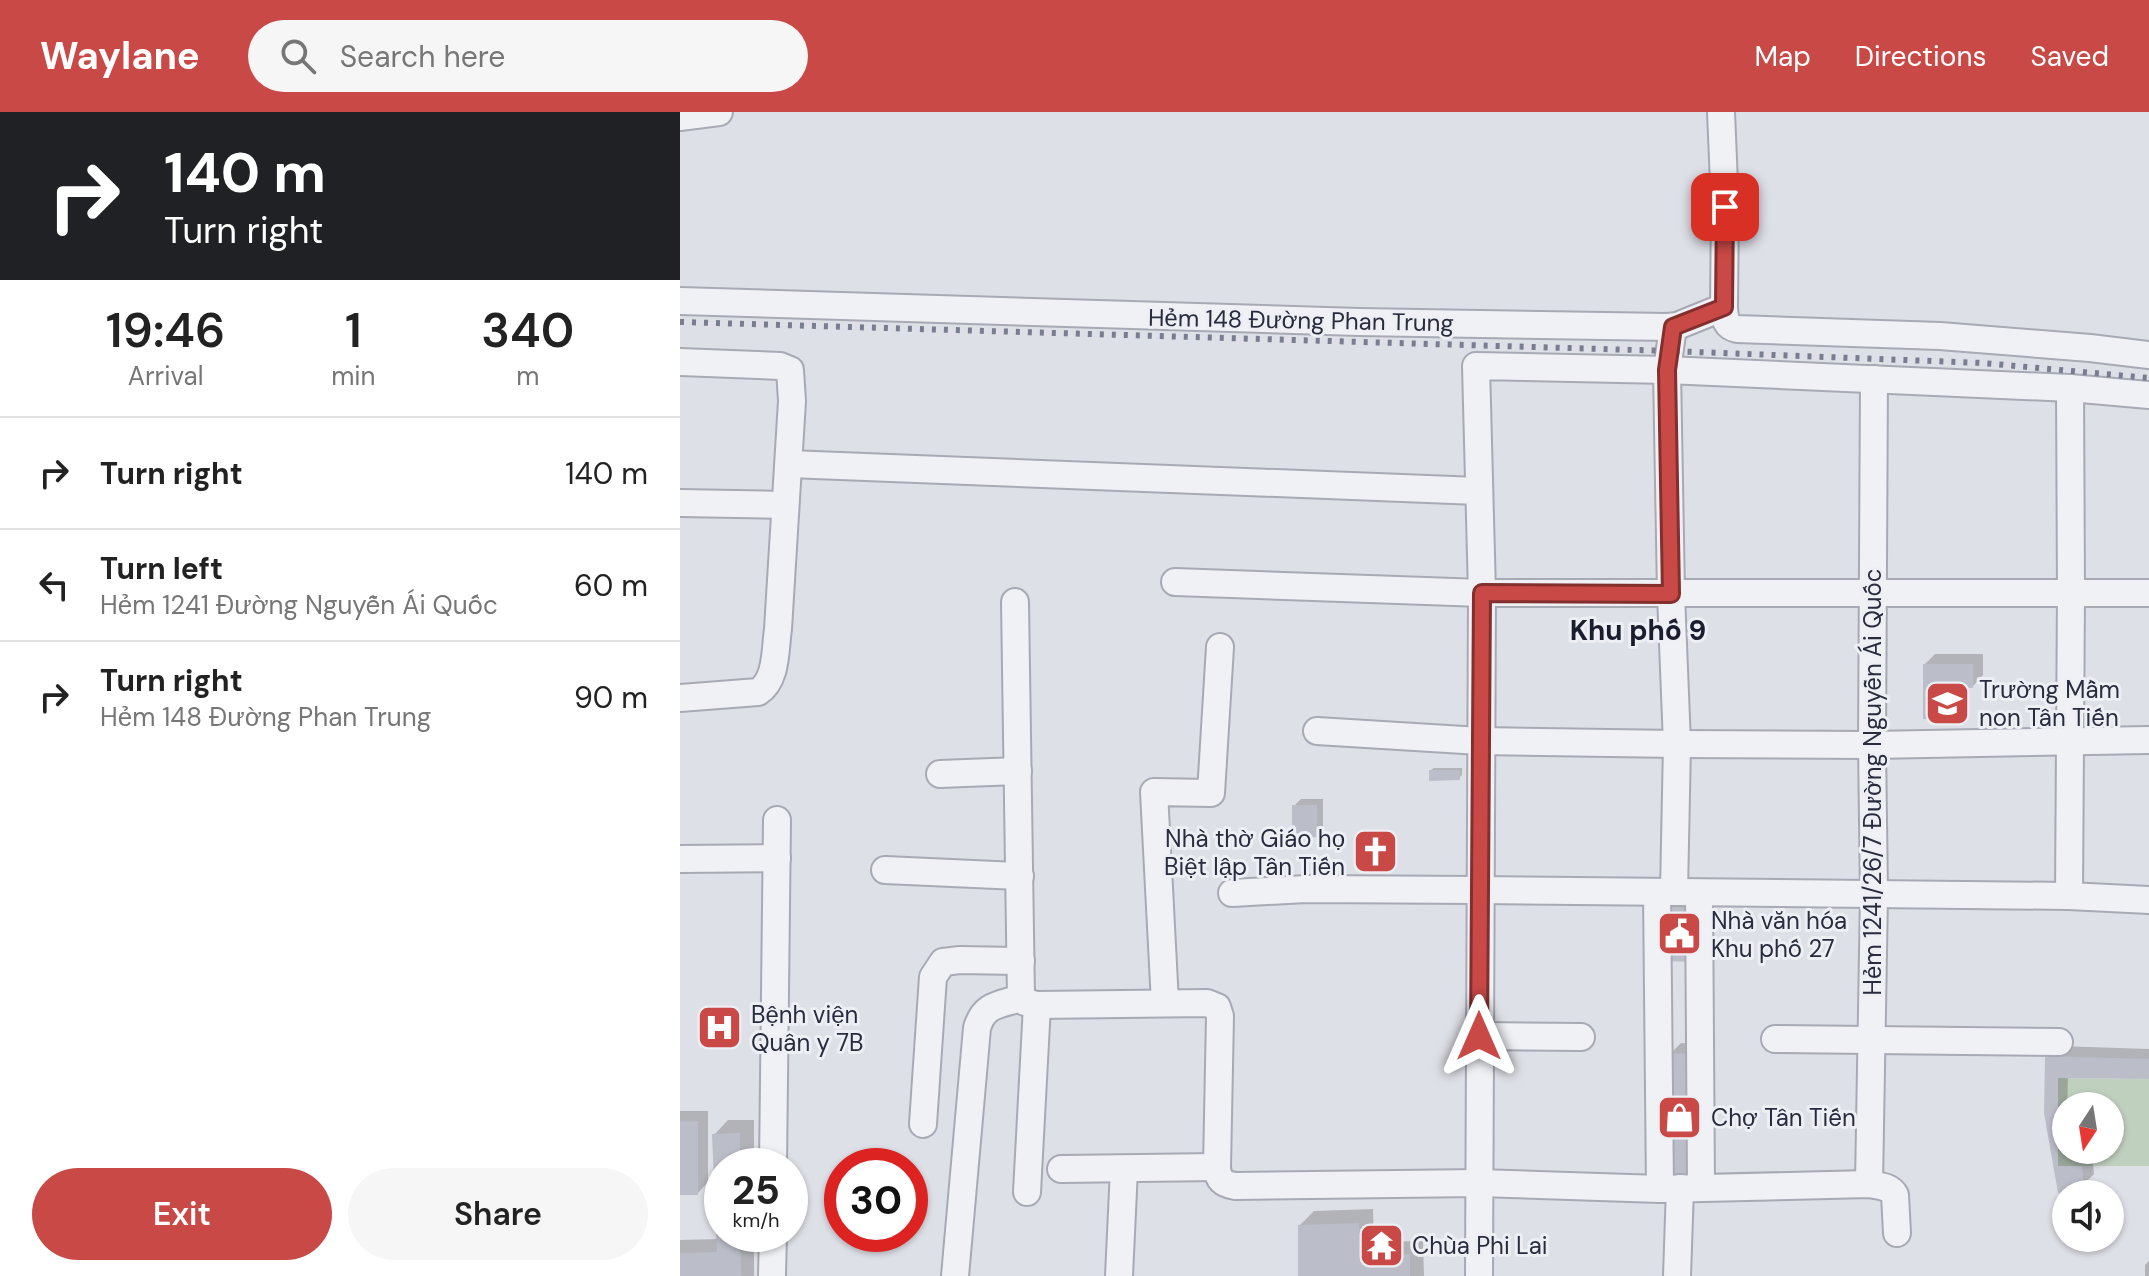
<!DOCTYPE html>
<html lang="en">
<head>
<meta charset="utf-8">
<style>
  :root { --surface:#fff; --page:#f6f6f6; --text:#222; --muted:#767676; --line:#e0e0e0; --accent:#c94946 }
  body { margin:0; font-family:"DM Sans",sans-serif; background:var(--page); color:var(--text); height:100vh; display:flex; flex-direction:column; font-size:30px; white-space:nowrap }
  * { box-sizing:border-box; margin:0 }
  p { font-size:26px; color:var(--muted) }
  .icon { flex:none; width:44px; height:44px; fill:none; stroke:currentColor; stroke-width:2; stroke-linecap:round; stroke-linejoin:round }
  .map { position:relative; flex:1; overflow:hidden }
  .details { display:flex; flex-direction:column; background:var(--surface); width:680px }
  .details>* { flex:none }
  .hud { background:#202124; color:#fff; overflow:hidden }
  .needle { width:52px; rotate:192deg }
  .tools { position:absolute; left:1372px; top:980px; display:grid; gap:16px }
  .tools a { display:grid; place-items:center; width:72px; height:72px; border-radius:50%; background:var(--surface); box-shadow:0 2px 6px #0004; font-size:40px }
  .speed { position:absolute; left:24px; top:1036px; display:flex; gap:16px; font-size:40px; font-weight:700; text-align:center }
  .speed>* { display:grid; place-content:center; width:104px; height:104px; border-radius:50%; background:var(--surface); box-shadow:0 2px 6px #0004; line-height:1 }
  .speed small { font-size:20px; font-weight:400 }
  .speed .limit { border:12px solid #d22; background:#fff; color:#111 }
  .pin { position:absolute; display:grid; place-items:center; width:68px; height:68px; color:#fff; margin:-34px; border-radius:16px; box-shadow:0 4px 12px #0006 }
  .me { position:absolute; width:88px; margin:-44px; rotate:0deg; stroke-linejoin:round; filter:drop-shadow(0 0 6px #0008) }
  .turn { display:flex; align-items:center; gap:28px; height:168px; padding:0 32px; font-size:36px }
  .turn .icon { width:104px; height:104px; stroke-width:2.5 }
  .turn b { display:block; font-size:56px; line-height:68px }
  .eta { display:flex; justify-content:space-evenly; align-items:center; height:136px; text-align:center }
  .eta b { font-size:48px; font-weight:600; line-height:56px }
  .button { display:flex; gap:16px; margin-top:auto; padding:16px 32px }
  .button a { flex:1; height:92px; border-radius:48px; background:var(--accent); color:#fff; font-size:32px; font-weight:600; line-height:92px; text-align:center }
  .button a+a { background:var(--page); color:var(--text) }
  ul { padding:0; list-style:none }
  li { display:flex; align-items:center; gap:24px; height:112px; padding:0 32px; border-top:2px solid var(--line) }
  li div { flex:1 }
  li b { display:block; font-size:30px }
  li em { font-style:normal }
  header { display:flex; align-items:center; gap:48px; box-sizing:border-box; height:112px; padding:0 40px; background:var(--accent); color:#fff }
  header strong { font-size:38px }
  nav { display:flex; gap:44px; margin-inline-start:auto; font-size:28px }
  .search { width:560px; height:72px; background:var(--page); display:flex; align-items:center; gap:20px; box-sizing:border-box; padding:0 28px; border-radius:44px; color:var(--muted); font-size:30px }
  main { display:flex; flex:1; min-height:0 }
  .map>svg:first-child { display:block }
  .green { fill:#c0d0bf; fill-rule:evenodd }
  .shadow { fill:#0003 }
  .building { fill:#bbbec9 }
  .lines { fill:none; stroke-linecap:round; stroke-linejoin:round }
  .minor-casing { stroke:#a7aab4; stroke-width:30 }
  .minor { stroke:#f0f1f5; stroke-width:26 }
  .rail { stroke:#787d90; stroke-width:6; stroke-dasharray:4 8; stroke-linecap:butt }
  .route-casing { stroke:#832f2e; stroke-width:20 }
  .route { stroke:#c94946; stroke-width:14 }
  .labels { text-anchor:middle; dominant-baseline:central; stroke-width:6; stroke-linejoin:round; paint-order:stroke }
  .street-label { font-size:24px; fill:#282c3d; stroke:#edeff5 }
  .poi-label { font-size:24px; fill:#282c3d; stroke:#edeff5; text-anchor:start }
  .quarter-label { font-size:28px; font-weight:bold; fill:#1a1d2e; stroke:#edeff5 }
</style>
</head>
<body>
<header>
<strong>Waylane</strong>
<div class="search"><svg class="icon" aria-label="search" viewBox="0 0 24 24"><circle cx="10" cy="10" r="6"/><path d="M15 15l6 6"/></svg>Search here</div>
<nav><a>Map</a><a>Directions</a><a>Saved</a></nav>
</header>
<main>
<section class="details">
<div class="hud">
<div class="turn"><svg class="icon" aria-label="right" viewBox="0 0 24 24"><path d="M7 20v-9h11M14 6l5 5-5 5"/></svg><div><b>140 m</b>Turn right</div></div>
</div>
<div class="eta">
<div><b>19:46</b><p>Arrival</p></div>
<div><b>1</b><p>min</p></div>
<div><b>340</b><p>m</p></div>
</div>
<ul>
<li><svg class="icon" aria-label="right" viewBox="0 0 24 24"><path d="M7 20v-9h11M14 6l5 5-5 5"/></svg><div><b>Turn right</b></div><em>140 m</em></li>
<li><svg class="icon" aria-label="left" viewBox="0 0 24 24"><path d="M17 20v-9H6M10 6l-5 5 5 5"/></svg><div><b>Turn left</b><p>Hẻm 1241 Đường Nguyễn Ái Quốc</p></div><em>60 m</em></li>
<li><svg class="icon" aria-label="right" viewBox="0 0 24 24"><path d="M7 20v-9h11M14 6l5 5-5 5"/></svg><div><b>Turn right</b><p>Hẻm 148 Đường Phan Trung</p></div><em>90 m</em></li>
</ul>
<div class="button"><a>Exit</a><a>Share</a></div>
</section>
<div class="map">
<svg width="1469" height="1164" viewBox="0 0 1469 1164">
  <rect width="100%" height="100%" fill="#dee0e7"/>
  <path class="green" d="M 1378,966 L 1469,967 L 1469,1054 L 1378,1054 ZM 1386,994 L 1430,994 L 1430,1038 L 1386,1038 Z"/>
  <g class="shadow">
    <path d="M 1255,542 L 1303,542 L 1303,563 L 1293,574 L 1287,574 L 1286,596 L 1276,606 L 1245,552 Z"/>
    <path d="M 754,656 L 782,656 L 782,663 L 779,666 L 751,658 Z"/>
    <path d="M 621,687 L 643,687 L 643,717 L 636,723 L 614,694 Z"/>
    <path d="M 997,789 L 1017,789 L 1018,841 L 990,796 Z"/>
    <path d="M 1001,931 L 1023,932 L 1024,1056 L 990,942 Z"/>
    <path d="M 1378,934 L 1469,937 L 1469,965 L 1388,964 L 1386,1038 L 1388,1038 L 1388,1044 L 1412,1044 L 1414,1062 L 1403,1073 L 1379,1078 L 1367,945 Z"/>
    <path d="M 0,999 L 28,999 L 28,1070 L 18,1081 L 0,1081 Z"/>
    <path d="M 48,1008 L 74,1008 L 74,1054 L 42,1054 L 42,1122 L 74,1122 L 74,1164 L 0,1164 L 0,1128 L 39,1127 L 34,1023 Z"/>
    <path d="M 693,1097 L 694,1130 L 743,1129 L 744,1164 L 620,1164 L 620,1113 L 634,1099 Z"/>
    <path d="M 1469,1149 L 1469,1164 L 1465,1164 L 1465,1153 Z"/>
  </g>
  <g class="building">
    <path d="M 1243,552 L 1293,552 L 1293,576 L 1278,576 L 1276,608 L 1243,607 Z"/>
    <path d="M 749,658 L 780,658 L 780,668 L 749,669 Z"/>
    <path d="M 612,693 L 637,693 L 637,725 L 612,726 Z"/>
    <path d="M 988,795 L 1011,796 L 1012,850 L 988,849 Z"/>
    <path d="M 988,941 L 1013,942 L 1014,1069 L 987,1069 Z"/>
    <path d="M 1365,944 L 1469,947 L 1469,967 L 1378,966 L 1378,1054 L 1402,1054 L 1404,1075 L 1378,1081 L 1364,1001 Z"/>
    <rect x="0" y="1009" width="18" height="74"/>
    <path d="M 60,1021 L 60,1054 L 42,1054 L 42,1122 L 60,1122 L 61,1164 L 0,1164 L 0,1141 L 37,1140 L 32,1022 Z"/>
    <path d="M 679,1111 L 680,1144 L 730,1142 L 730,1164 L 618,1164 L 618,1113 Z"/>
  </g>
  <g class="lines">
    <defs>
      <g id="minor">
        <path d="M 0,5 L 39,0"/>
        <path d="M 0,189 L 679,210 L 988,215 L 997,214 L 1044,195 L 1045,95 L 1041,0"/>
        <path d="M 1044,195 C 1045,207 1045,214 1057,217 L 1260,224 L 1410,236 L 1469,243"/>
        <path d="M 993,215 L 987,258 L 991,482 L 997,632 L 994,780"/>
        <path d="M 0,250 L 100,254 L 110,258 L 112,289 L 98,517 C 95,538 97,568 78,580 L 0,586"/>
        <path d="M 109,352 L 798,379"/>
        <path d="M 0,391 L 105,393"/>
        <path d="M 495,470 L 802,481 L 1469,481"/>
        <path d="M 335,490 L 341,886 L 345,890 L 357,893 L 527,891 L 537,895 L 540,904 L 537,1055 C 538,1068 543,1072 555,1074 L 799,1071 L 980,1077 L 1189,1072 C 1199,1074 1210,1074 1215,1083 L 1217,1121"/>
        <path d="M 637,619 L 800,629 L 997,632 L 1192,633 L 1469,628"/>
        <path d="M 260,662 L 338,659"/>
        <path d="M 0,747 L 97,746"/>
        <path d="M 205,758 L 340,764"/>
        <path d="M 977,780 L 980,1077"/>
        <path d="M 552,781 L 626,777 L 800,778 L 1389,784 L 1469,788"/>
        <path d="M 1019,781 L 1021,1075"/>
        <path d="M 1389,784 L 1391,480 L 1390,276"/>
        <path d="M 485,891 L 474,680 L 531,681 L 540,535"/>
        <path d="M 799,924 L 901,925"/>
        <path d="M 1095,927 L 1379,930"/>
        <path d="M 243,1012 L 253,865 L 263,850 L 280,848 L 341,849"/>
        <path d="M 93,1054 L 97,708"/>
        <path d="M 381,1057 L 537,1055"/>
        <path d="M 1189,1072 L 1194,782 L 1192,633 L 1194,267"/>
        <path d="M 347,1080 L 357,893"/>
        <path d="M 92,1164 L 93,1122"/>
        <path d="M 275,1164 L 297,916 C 304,892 319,893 341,886"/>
        <path d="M 439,1164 L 444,1057"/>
        <path d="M 799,1164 L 802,481 L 796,254 L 987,258 L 1390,276 L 1469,283"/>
        <path d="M 997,1164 L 1000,1076"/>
      </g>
    </defs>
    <use href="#minor" class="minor-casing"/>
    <use href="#minor" class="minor"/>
    <path class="rail" d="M 0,210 L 990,239 L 1303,251 L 1469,266"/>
  </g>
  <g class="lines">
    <defs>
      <path id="route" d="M 799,924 L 802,481 L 991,482 L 987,258 L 993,215 L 1044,195 L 1045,95"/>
    </defs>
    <use href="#route" class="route-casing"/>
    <use href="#route" class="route"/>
  </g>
  <defs>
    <symbol id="school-square" viewBox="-11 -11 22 22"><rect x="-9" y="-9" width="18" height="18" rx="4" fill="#c94946" stroke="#edeff5"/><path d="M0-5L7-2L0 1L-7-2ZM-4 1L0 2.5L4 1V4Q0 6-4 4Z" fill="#fff"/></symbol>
    <symbol id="church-square" viewBox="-11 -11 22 22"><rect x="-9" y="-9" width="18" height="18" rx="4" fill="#c94946" stroke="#edeff5"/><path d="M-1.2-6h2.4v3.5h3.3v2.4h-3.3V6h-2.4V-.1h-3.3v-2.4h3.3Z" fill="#fff"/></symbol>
    <symbol id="civic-square" viewBox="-11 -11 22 22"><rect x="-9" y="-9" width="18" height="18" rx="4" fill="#c94946" stroke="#edeff5"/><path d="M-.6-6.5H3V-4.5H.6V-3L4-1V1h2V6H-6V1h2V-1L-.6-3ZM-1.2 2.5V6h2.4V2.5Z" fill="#fff"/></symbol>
    <symbol id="hospital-square" viewBox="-11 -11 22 22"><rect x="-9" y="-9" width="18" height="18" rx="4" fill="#c94946" stroke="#edeff5"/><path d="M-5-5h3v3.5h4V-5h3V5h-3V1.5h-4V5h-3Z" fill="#fff"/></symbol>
    <symbol id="shop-square" viewBox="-11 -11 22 22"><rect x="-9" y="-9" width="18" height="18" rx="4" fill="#c94946" stroke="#edeff5"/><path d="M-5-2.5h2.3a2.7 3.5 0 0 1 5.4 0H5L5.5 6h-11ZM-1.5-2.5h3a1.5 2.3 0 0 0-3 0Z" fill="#fff"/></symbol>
    <symbol id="temple-square" viewBox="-11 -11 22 22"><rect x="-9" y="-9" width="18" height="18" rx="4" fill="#c94946" stroke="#edeff5"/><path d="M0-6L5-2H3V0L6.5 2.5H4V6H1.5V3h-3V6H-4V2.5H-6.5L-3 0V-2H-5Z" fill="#fff"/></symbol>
  </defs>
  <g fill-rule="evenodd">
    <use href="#school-square" x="1242" y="566" width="51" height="51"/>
    <use href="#church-square" x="670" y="714" width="51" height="51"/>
    <use href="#civic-square" x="974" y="796" width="51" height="51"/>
    <use href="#hospital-square" x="14" y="890" width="51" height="51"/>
    <use href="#shop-square" x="974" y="980" width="51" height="51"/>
    <use href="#temple-square" x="676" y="1108" width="51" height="51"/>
  </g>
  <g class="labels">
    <g class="street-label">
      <text transform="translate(621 208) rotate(1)">Hẻm 148 Đường Phan Trung</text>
      <text transform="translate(1192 670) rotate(-90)">Hẻm 1241/26/7 Đường Nguyễn Ái Quốc</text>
    </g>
    <g class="poi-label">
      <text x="1299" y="577">Trường Mầm<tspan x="1299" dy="28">non Tân Tiến</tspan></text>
      <text x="665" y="726" text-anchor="end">Nhà thờ Giáo họ<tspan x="665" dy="28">Biệt lập Tân Tiến</tspan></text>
      <text x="1031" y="808">Nhà văn hóa<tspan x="1031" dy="28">Khu phố 27</tspan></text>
      <text x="71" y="902">Bệnh viện<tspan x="71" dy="28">Quân y 7B</tspan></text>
      <text x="1031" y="1005">Chợ Tân Tiến</text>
      <text x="732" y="1133">Chùa Phi Lai</text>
    </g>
    <g class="quarter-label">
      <text x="958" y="518">Khu phố 9</text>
    </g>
  </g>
</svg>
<div class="tools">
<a><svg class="needle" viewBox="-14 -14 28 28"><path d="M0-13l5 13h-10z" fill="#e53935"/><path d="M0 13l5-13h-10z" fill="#767676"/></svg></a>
<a><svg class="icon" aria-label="sound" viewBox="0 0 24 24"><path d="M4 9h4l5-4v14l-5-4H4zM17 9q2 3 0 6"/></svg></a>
</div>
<div class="speed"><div>25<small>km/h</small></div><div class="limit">30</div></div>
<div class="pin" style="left:1045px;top:95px;background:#d93025"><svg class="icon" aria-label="arrive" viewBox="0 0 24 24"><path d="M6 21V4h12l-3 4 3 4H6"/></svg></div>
<svg class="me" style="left:799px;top:924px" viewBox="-20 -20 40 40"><path d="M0-17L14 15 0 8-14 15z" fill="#c94946" stroke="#fff" stroke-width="4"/></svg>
</div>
</main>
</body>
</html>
